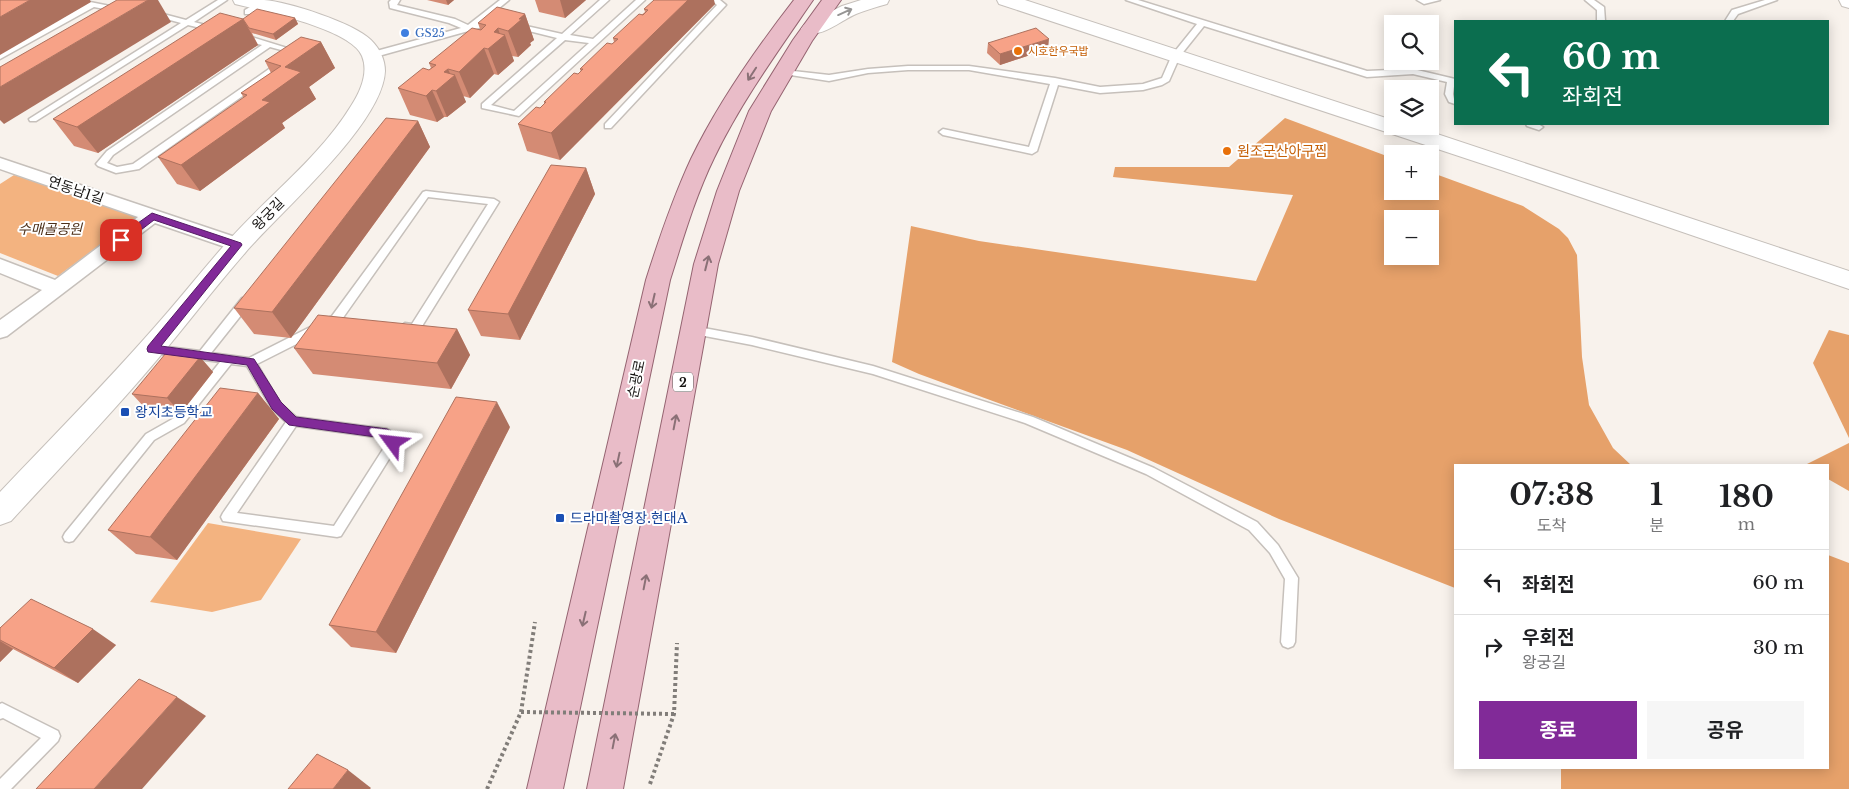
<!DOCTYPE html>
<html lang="ko">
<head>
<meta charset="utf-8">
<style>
  :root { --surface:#fff; --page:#f6f6f6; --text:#202124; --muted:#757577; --line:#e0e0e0; --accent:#812a98 }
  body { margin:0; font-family:"Libre Baskerville","Noto Sans KR",serif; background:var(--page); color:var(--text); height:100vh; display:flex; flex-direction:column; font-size:19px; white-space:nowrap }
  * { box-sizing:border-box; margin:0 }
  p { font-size:16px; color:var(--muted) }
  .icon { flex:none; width:28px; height:28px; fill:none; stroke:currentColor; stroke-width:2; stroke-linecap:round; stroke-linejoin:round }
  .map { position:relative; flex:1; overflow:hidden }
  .panel { position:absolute; left:1454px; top:464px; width:375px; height:305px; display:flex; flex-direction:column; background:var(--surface); border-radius:0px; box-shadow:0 2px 12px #0003 }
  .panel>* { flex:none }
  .top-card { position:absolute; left:1454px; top:20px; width:375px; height:105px; border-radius:0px; box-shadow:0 2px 12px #0003; background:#0b6e4f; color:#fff; overflow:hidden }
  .controls { position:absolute; left:1384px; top:15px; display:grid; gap:10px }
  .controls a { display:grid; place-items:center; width:55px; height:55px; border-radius:0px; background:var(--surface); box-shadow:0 2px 12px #0003; font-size:25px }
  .pin { position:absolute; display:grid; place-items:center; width:42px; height:42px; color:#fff; margin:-21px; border-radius:10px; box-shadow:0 2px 8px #0006 }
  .me { position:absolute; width:55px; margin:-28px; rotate:300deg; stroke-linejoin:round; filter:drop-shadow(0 0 4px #0008) }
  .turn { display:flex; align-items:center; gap:18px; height:105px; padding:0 25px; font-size:22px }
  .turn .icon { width:65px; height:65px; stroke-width:2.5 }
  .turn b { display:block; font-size:35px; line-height:42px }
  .eta { display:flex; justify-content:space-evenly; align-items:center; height:85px; text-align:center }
  .eta b { font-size:30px; font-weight:700; line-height:35px }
  .action { display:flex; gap:10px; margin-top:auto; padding:10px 25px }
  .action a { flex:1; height:58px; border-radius:0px; background:var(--accent); color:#fff; font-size:20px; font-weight:700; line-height:58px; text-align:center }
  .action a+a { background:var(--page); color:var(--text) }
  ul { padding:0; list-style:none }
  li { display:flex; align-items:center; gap:15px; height:65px; padding:0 25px; border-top:1px solid var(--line) }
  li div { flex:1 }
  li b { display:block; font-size:19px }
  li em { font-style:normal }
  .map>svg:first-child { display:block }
  .green { fill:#f3b380 }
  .forest { fill:#e6a16a; fill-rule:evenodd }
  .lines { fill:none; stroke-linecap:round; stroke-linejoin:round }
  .service-casing { stroke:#c6c0bb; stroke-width:3 }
  .minor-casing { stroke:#c6c0bb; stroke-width:3 }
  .tertiary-casing { stroke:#c6c0bb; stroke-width:2 }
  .primary-casing { stroke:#956471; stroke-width:2 }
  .path { stroke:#817d79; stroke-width:4; stroke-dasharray:3 3; stroke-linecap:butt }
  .service { fill:#fff; fill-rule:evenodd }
  .minor { fill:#fff; fill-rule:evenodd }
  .tertiary { fill:#fff; fill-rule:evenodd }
  .primary { fill:#e9bcc8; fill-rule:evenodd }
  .path-bridge { stroke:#817d79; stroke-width:4; stroke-dasharray:3 3; stroke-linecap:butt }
  .wall { fill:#d48b74 }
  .shaded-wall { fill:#ad715e }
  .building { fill:#f7a287; stroke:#ad715e }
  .oneway { stroke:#969594 }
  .oneway2 { stroke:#8a7076 }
  .route { fill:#812a98; stroke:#541b63 }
  .shop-dot { fill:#3f7fe0; stroke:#fff; stroke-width:2 }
  .food-dot { fill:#e8710a; stroke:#fff; stroke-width:2 }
  .transit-dot { fill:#1a4fb4; stroke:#fff; stroke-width:2 }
  .labels { text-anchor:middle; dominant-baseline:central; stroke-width:4; stroke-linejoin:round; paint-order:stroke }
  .far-shop-label { font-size:11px; fill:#366cbe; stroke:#fff; text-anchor:start }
  .far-food-label { font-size:11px; fill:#c56008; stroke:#fff; text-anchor:start }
  .shield { fill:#fff; stroke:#5b5a58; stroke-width:1 }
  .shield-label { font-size:12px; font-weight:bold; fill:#151311 }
  .food-label { font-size:14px; fill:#c56008; stroke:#fff; text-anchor:start }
  .street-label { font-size:14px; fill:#151311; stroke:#fff }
  .park-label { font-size:14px; font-style:italic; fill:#4c2f18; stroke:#fff }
  .transit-label { font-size:14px; fill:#164399; stroke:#fff; text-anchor:start }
</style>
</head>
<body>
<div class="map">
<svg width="1849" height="789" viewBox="0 0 1849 789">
  <rect width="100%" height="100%" fill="#f8f2ec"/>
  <g class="green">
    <path d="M 14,175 L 139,216 L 58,276 L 0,253 L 0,184 Z"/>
    <path d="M 208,523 L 301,539 L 261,600 L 212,612 L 150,602 Z"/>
  </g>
  <g class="forest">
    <path d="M 1285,118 L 1392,158 L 1392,191 L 1430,191 L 1430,172 L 1523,206 L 1559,229 L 1568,238 L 1577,255 L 1582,357 L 1589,405 L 1613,448 L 1631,465 L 1455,465 L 1455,588 L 1279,519 L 1127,450 L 919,374 L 892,362 L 911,226 L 979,241 L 1256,281 L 1293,195 L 1113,177 L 1115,167 L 1229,167 ZM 1392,219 L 1430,219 L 1430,256 L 1392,256 Z"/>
    <path d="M 1829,330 L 1849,335 L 1849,438 L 1813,363 Z"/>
    <path d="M 1849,443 L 1849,491 L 1828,479 L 1828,465 L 1805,465 Z"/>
    <path d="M 1828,555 L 1849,563 L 1849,789 L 1561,789 L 1561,768 L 1828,768 Z"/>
  </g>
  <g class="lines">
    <defs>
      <g id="service">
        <path d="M 218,0 L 227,0 L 194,22 L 217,28 L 217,32 L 188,25 L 36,121 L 30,121 L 29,119 L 181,23 L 152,15 L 152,11 L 186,20 Z"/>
        <path d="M 391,0 L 400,0 L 397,5 L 455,19 L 468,25 L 500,0 L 509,0 L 482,22 L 497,19 L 497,23 L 375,57 L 369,57 L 369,53 L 461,28 L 449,23 L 390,8 L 389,2 Z"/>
        <path d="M 600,0 L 609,0 L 570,35 L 593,39 L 636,0 L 645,0 L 519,116 L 482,108 L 482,104 L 557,38 L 513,27 L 513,23 L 562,34 ZM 565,40 L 589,43 L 514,111 L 491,105 Z"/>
        <path d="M 711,0 L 720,0 L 726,5 L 611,128 L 605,128 L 605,124 L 717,5 Z"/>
        <path d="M 1126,0 L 1138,0 L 1367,71 L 1413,69 L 1455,79 L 1453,94 L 1455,104 L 1449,102 L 1445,94 L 1447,82 L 1413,74 L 1367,77 L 1204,26 L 1180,56 L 1169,81 L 1162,85 L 1143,90 L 1100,93 L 1058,85 L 1037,151 L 1032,154 L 943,135 L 939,132 L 943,129 L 1029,147 L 1050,84 L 969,70 L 908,70 L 868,73 L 829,81 L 784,74 L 780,72 L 784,70 L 829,75 L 868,69 L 908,66 L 969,66 L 1055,78 L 1100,87 L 1143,84 L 1162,78 L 1172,55 L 1197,24 Z"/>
        <path d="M 1417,0 L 1440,0 L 1424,4 Z"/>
        <path d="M 1585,0 L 1594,0 L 1604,7 L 1605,21 L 1597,21 L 1597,10 Z"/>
        <path d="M 1765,0 L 1777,0 L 1738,14 L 1733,21 L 1725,21 L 1732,10 Z"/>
        <path d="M 90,2 L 120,8 L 124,10 L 120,12 L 94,7 L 0,59 L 0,54 Z"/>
        <path d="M 257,3 L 264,5 L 251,14 L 245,14 L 245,10 Z"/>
        <path d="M 239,35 L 245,35 L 300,52 L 296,54 L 270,47 L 113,155 L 107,163 L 117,167 L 133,164 L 279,62 L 285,62 L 285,66 L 139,169 L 116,173 L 98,166 L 96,164 L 107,151 L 262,45 L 239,39 Z"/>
        <path d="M 1526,124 L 1538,124 L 1543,127 L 1539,130 L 1527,126 Z"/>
        <path d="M 426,191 L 494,199 L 499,202 L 419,331 L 405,331 L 400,327 L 405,323 L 412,324 L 488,204 L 428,197 L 340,322 L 257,364 L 280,403 L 296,417 L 387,429 L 391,431 L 399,443 L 341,536 L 337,537 L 223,521 L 221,517 L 223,513 L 286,422 L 272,409 L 247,366 L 231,364 L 184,423 L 154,440 L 73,541 L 69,542 L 65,541 L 63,537 L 65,533 L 146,434 L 176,417 L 220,362 L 152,353 L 148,352 L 147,349 L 148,346 L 152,345 L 200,351 L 242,298 L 250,298 L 251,301 L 250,304 L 211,353 L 249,358 L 332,316 L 423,192 ZM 296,426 L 383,438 L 387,443 L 334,526 L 237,513 Z"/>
        <path d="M 693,326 L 752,337 L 873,366 L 1033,417 L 1154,468 L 1257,522 L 1278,545 L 1298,578 L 1295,642 L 1293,646 L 1288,648 L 1283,646 L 1281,642 L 1285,579 L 1270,553 L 1249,530 L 1146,474 L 1025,423 L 873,374 L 752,345 L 689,333 L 688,330 L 689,327 Z"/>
        <path d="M 2,703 L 58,731 L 60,736 L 58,741 L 11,789 L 0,789 L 0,779 L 41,738 L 3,718 L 0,719 L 0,704 Z"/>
      </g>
      <path id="minor" d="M 0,158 L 244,240 L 246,245 L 244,250 L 237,251 L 155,223 L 7,336 L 0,338 L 0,320 L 42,290 L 0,273 L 0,259 L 55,280 L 138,217 L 0,169 Z"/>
      <g id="tertiary">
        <path d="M 233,0 C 243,0 253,0 264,0 C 289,2 354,23 371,40 C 380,49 385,60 385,71 C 383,124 280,212 245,253 C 210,293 179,335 144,375 C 101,425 55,473 11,521 L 0,525 L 0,492 C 51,438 104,385 153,329 C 179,300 203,269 229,240 C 269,195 319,158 351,106 C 360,92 369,73 362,56 C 351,29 263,11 235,4 Z"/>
        <path d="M 861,0 L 889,0 L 887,4 C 876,7 866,10 856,14 C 840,21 822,38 804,33 L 801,29 L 804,25 L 842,6 Z"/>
        <path d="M 997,0 L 1025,0 L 1392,120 L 1392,126 L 1413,126 L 1849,271 L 1849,289 L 1504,171 L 999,4 Z"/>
        <path d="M 1839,0 L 1849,0 L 1849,8 L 1842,6 Z"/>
      </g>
      <g id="primary">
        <path d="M 794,0 L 813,0 C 778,51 741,102 714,158 C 695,197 683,239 670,280 L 563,789 L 527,789 L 646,280 C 659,239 673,198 691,159 C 718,103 756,49 794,0 Z"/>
        <path d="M 822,0 L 841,0 L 812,41 L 771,111 L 739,191 L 718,264 L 623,789 L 587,789 L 694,264 L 717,191 L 749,111 L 793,40 Z"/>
      </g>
    </defs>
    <use href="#service" class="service-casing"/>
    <use href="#minor" class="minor-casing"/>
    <use href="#tertiary" class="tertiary-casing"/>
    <use href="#primary" class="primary-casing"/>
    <g class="path">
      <path d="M 650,784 L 674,714 L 677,643"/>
      <path d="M 487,789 L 521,712 L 535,622"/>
    </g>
    <use href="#service" class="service"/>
    <use href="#minor" class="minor"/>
    <use href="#tertiary" class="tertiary"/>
    <use href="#primary" class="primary"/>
    <path class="path-bridge" d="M 521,712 L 674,714"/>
  </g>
  <g class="wall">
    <path d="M 427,0 L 454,0 L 448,5 Z"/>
    <path d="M 535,0 L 586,0 L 565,18 L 539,12 Z"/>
    <path d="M 715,4 L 560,160 L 527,151 L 518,124 L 540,108 L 545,104 L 544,102 L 581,72 L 580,69 L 612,44 L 614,42 L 613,38 L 645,12 L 644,9 Z"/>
    <path d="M 525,14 L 534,40 L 530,43 L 531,45 L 518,57 L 512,56 L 514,61 L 498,75 L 494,74 L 470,98 L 463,96 L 466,102 L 447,117 L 444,117 L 437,122 L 410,115 L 398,88 L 429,70 L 431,68 L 429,63 L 480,29 L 478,23 Z"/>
    <path d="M 295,18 L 298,24 L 276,40 L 252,33 L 258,45 L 98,153 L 74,146 L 53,119 L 243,19 Z"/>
    <path d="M 321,42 L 335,68 L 309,87 L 316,99 L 282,123 L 285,128 L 200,191 L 177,184 L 158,157 L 244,98 L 241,93 L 271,73 L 265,61 Z"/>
    <path d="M 988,43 L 1048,49 L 1000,65 L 987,53 Z"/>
    <path d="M 418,121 L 430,147 L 291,338 L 254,334 L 234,308 Z"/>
    <path d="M 586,168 L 595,194 L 520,340 L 481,336 L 468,310 Z"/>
    <path d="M 457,329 L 470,355 L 451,389 L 313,374 L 294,348 Z"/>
    <path d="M 200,357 L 213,372 L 181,413 L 146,409 L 132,394 Z"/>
    <path d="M 258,393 L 279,419 L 177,560 L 136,554 L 108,530 Z"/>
    <path d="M 510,427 L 396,653 L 351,647 L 329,625 Z"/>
    <path d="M 0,628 L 116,645 L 78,683 L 13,649 L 0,662 Z"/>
  </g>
  <g class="shaded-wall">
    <path d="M 30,0 L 90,0 L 91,2 L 0,55 L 0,17 Z"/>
    <path d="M 148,0 L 158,0 L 171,22 L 4,124 L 0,120 L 0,87 Z"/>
    <path d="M 446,0 L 454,0 L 448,5 Z"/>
    <path d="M 560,0 L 586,0 L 565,18 Z"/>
    <path d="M 688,0 L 714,0 L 715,4 L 560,160 L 551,133 Z"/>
    <path d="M 525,14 L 534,40 L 530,43 L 531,45 L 518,57 L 508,31 L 519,19 Z"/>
    <path d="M 295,18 L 298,24 L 276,40 L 273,34 Z"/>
    <path d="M 243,19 L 258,45 L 98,153 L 77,127 Z"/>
    <path d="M 498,28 L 501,38 L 505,35 L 514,61 L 498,75 L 488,49 L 494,32 Z"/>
    <path d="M 1049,39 L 1048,49 L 1000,65 L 1000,54 Z"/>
    <path d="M 321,42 L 335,68 L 309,87 L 316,99 L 282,123 L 285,128 L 200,191 L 181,165 L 262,100 L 285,67 Z"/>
    <path d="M 484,48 L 494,74 L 470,98 L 459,72 Z"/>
    <path d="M 448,69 L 452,78 L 455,75 L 466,102 L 447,117 L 436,91 L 444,72 Z"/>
    <path d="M 432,90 L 444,117 L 437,122 L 426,96 Z"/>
    <path d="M 418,121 L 430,147 L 291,338 L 272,312 Z"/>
    <path d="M 586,168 L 595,194 L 520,340 L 508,314 Z"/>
    <path d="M 457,329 L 470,355 L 451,389 L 437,363 Z"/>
    <path d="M 200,357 L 213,372 L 181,413 L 167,398 Z"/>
    <path d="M 258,393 L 279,419 L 177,560 L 150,537 Z"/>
    <path d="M 497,402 L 510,427 L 396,653 L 376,632 Z"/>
    <path d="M 93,629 L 116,645 L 78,683 L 54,668 Z"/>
    <path d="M 0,641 L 13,649 L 0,662 Z"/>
    <path d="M 177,697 L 206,716 L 142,789 L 94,789 Z"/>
    <path d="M 348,770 L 371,788 L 370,789 L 333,789 Z"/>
  </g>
  <g class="building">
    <path d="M 0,0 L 30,0 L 0,17 Z"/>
    <path d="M 117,0 L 148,0 L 0,87 L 0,67 Z"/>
    <path d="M 654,0 L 688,0 L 551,133 L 518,124 L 536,107 L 540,108 L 546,102 L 544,102 L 574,73 L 578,74 L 583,69 L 580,69 L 607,43 L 612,44 L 618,39 L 613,38 L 639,14 L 643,15 L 648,10 L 644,9 Z"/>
    <path d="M 497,7 L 525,14 L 519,19 L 522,19 L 508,31 L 498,28 L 494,32 L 505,35 L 488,49 L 484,48 L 459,72 L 448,69 L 444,72 L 455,75 L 436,91 L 432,90 L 426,96 L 398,88 L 423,68 L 429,70 L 436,65 L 429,63 L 472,28 L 481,30 L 486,25 L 478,23 Z"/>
    <path d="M 257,9 L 295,18 L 273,34 L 249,28 L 243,19 Z"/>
    <path d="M 220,13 L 243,19 L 77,127 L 53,119 Z"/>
    <path d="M 1036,28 L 1049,39 L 1000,54 L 988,43 Z"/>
    <path d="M 301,37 L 321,42 L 285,67 L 301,72 L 262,100 L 270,102 L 181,165 L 158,157 L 247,95 L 241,93 L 281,66 L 265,61 Z"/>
    <path d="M 386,118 L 418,121 L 272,312 L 234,308 Z"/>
    <path d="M 551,165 L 586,168 L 508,314 L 468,310 Z"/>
    <path d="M 318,315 L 457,329 L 437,363 L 294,348 Z"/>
    <path d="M 166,353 L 200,357 L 167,398 L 132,394 Z"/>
    <path d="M 220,388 L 258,393 L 150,537 L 108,530 Z"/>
    <path d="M 456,397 L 497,402 L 376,632 L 329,625 Z"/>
    <path d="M 31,599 L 93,629 L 54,668 L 0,640 L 0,628 Z"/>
    <path d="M 139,679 L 177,697 L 94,789 L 36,789 Z"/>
    <path d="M 317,754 L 348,770 L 333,789 L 288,789 Z"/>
  </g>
  <defs><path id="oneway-shaft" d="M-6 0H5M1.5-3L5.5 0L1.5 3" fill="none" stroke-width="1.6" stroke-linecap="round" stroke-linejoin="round" transform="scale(1.25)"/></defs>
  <use class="oneway" href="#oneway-shaft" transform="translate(845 12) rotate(-24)"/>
  <g class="oneway2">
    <use href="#oneway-shaft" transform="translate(752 74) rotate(123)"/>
    <use href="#oneway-shaft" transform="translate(707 263) rotate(-76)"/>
    <use href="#oneway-shaft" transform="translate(653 301) rotate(103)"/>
    <use href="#oneway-shaft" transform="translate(675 422) rotate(-79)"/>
    <use href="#oneway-shaft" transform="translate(618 460) rotate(102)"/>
    <use href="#oneway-shaft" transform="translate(645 582) rotate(-79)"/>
    <use href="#oneway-shaft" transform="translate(584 619) rotate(103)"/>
    <use href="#oneway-shaft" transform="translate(614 741) rotate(-79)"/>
  </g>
  <path class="route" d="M 152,213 L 241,243 L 242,245 L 161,346 L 254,359 L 281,402 L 296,417 L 387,429 L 391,431 L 399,443 L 397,447 L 388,447 L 383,438 L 289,425 L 272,409 L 247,365 L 148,352 L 147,349 L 148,346 L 231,246 L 154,220 L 124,243 L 117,243 L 117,238 Z"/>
  <circle class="shop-dot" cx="405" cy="33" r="5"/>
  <g class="food-dot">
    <circle cx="1018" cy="51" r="5"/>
    <circle cx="1227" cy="151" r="5"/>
  </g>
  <g class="transit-dot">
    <rect x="120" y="407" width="10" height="10" rx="2.5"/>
    <rect x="555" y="513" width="10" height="10" rx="2.5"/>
  </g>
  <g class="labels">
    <g class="far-shop-label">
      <text x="415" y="33">GS25</text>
    </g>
    <g class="far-food-label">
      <text x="1028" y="51">시호한우국밥</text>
    </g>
    <rect class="shield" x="673" y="372.5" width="20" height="19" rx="4"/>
    <g class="shield-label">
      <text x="683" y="382">2</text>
    </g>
    <g class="food-label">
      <text x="1237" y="151">원조군산아구찜</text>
    </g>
    <g class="street-label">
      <text transform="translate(76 190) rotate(19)">연동남1길</text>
      <text transform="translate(268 214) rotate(-46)">왕궁길</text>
      <text transform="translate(636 379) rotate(-78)">순광로</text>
    </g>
    <g class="park-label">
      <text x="50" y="229">수매골공원</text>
    </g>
    <g class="transit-label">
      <text x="135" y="412">왕지초등학교</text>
      <text x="570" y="518">드라마촬영장.현대A</text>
    </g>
  </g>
</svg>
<div class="controls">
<a><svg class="icon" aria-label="search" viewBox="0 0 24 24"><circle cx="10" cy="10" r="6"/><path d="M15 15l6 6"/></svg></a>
<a><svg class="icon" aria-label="layers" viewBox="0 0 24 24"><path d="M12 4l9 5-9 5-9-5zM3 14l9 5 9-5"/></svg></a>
<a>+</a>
<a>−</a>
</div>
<div class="pin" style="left:121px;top:240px;background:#d93025"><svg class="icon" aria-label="arrive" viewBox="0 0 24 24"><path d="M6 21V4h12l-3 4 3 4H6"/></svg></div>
<svg class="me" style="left:393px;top:443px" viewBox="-20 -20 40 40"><path d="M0-17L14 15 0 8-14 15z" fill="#812a98" stroke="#fff" stroke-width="4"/></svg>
<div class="top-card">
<div class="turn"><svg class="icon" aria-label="left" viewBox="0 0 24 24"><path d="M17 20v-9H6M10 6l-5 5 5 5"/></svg><div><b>60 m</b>좌회전</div></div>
</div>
<section class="panel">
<div class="eta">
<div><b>07:38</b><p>도착</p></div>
<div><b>1</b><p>분</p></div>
<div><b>180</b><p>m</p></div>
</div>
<ul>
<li><svg class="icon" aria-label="left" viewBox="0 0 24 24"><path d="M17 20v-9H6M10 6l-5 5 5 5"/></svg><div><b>좌회전</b></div><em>60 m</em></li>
<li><svg class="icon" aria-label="right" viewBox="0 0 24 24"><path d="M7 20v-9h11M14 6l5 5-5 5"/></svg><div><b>우회전</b><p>왕궁길</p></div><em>30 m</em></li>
</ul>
<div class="action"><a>종료</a><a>공유</a></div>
</section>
</div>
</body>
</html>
